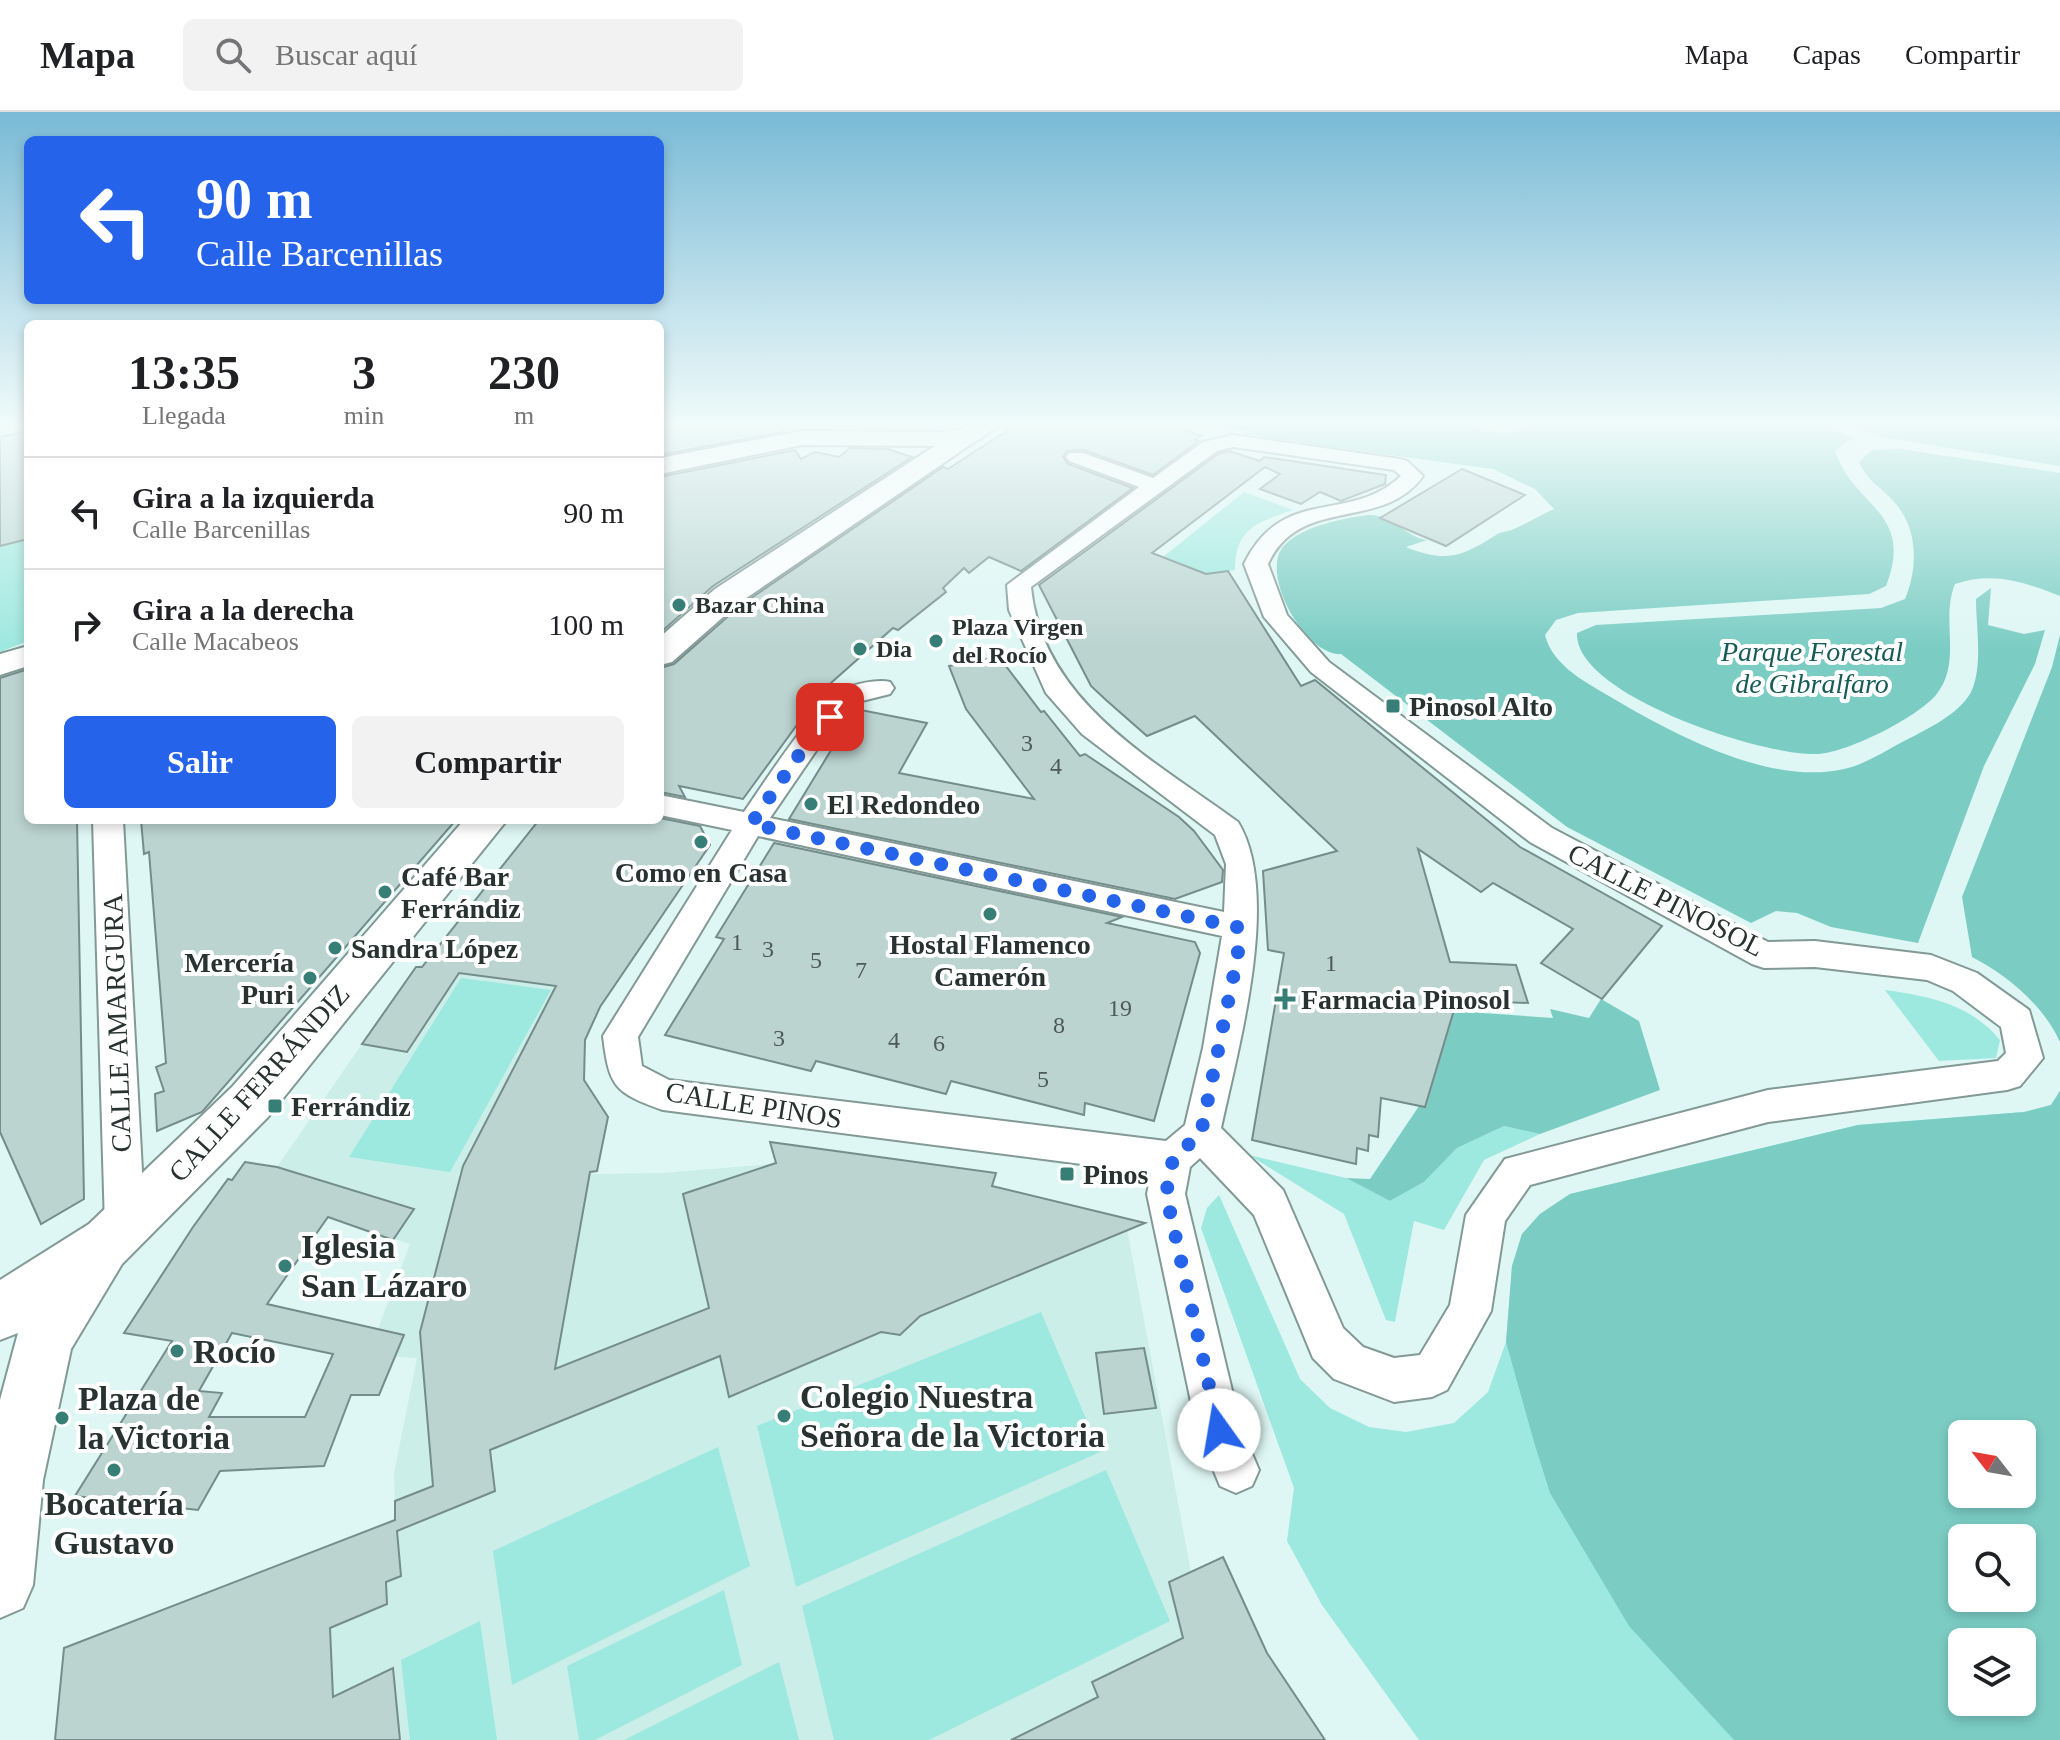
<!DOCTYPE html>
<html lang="es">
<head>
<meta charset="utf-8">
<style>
  :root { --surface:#fff; --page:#f2f2f2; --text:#202124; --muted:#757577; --line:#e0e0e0; --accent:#2563eb }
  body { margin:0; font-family:Georgia,serif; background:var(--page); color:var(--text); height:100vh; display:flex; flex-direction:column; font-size:30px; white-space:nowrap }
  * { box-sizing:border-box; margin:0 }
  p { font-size:26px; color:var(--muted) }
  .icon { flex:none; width:44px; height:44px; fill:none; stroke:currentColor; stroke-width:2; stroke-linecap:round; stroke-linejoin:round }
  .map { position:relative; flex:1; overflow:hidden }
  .drawer { position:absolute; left:24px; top:208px; width:640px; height:504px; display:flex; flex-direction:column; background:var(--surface); border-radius:12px; box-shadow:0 4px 12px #0003 }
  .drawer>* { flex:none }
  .guide { position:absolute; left:24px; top:24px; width:640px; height:168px; border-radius:12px; box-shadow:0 4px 12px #0003; background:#2563eb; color:#fff; overflow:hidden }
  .needle { width:52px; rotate:301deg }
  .fabs { position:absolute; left:1948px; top:1308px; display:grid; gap:16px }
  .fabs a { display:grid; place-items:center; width:88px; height:88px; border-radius:12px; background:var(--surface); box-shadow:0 4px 12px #0003; font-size:40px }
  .pin { position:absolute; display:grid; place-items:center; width:68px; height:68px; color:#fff; margin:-34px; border-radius:16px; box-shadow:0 4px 12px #0006 }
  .me { position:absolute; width:88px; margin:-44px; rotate:347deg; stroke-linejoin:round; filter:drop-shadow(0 0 6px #0008) }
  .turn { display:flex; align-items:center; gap:28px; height:168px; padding:0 40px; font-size:36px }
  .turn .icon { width:104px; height:104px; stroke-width:2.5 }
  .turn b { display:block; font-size:56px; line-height:68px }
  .eta { display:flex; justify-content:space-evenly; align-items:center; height:136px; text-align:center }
  .eta b { font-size:48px; font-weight:700; line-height:56px }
  .cta { display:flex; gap:16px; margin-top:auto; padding:16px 40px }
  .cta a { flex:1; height:92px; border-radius:12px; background:var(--accent); color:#fff; font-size:32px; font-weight:700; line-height:92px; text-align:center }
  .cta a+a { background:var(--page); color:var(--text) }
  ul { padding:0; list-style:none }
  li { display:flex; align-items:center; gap:24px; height:112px; padding:0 40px; border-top:2px solid var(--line) }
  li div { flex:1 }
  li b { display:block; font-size:30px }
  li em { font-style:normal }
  header { display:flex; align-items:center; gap:48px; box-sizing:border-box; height:112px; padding:0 40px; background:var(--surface); border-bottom:2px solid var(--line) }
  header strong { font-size:38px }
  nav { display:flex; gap:44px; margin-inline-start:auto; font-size:28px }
  .search { width:560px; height:72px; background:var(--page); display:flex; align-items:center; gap:20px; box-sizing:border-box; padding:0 28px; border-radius:12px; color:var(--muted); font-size:30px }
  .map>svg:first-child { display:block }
  .built { fill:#cceee9 }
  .green { fill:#9de8df; fill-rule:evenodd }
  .forest { fill:#7bcdc4; fill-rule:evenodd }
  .building { fill:#bbd4d0; stroke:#758d8a; stroke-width:2; fill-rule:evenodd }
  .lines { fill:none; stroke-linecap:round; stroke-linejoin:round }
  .minor-casing { stroke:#829996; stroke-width:4 }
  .tertiary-casing { stroke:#829996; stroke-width:4 }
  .secondary-casing { stroke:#829996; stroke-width:4 }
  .minor { fill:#fff; fill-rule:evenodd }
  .tertiary { fill:#fff; fill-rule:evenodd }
  .secondary { fill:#fff; fill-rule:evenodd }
  .route { stroke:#2563eb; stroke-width:14; stroke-dasharray:0 25.2 }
  .poi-dot { fill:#377e77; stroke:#fff; stroke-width:3 }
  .labels { text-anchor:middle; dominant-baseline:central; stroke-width:8; stroke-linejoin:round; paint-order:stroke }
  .far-poi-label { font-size:24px; font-weight:bold; fill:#283230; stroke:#fff; text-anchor:start }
  .number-label { font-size:24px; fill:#4d5a58 }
  .park-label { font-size:28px; font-style:italic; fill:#175c56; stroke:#fff }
  .poi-label { font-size:28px; font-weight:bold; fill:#283230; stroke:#fff; text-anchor:start }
  .street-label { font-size:28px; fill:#283230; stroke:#fff }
  .near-poi-label { font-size:34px; font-weight:bold; fill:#283230; stroke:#fff; text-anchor:start }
</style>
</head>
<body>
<header>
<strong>Mapa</strong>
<div class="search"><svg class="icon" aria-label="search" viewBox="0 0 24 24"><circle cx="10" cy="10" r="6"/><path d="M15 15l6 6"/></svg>Buscar aquí</div>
<nav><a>Mapa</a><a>Capas</a><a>Compartir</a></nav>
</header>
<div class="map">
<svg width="2060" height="1628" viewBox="0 0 2060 1628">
  <rect width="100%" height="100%" fill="#def7f4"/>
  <path class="built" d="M 458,861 L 557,872 L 458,1064 L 661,1061 L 775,1052 L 770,1030 L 996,1061 L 993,1074 L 1125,1106 L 1191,1460 L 1223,1444 L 1267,1541 L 1103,1599 L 1097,1585 L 1011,1628 L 55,1628 L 64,1536 L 395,1408 L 394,1361 L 417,1246 L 368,1243 L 410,1132 L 328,1105 L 277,1055 L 362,932 Z"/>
  <g class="green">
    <path d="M 1244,380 L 1293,398 C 1258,410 1235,416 1235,458 L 1205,463 L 1163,445 Z"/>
    <path d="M 28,427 L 28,529 L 0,540 L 0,434 Z"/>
    <path d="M 461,866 L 551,878 L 450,1060 L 349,1045 Z"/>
    <path d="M 1885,878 C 1929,884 1970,892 2000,928 L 1996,946 L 1939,949 Z"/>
    <path d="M 2060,979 L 2060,1628 L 1419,1628 L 1322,1493 L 1287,1429 L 1294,1376 L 1201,1116 L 1207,1096 L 1219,1083 L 1300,1267 L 1330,1296 L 1369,1315 L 1406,1320 L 1454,1311 L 1488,1280 L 1506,1230 L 1512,1154 L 1522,1122 L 1540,1102 L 1570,1082 L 1858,1013 L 2024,1000 L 2051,993 ZM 1962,1322 L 2022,1322 L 2022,1382 L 1962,1382 ZM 1962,1426 L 2022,1426 L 2022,1486 L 1962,1486 ZM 1962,1530 L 2022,1530 L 2022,1590 L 1962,1590 Z"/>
    <path d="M 1504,1014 L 1540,1022 L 1484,1048 L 1444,1118 L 1414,1109 L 1395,1210 L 1386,1208 L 1344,1102 L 1249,1043 L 1346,1066 L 1390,1089 L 1424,1070 L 1457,1036 Z"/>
    <path d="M 1041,1200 L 1100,1340 L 796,1475 L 757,1314 Z"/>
    <path d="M 718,1335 L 750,1454 L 512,1573 L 493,1439 Z"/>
    <path d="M 1106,1358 L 1170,1509 L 929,1628 L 834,1628 L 802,1494 Z"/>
    <path d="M 724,1478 L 742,1553 L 595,1628 L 579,1628 L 567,1554 Z"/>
    <path d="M 480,1509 L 497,1628 L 410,1628 L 401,1548 Z"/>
    <path d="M 779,1550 L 799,1628 L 624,1628 Z"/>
  </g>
  <g class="forest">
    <path d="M 1232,309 L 1463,309 C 1485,321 1510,326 1531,313 L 1530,309 L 1820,309 L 1853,326 L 1835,339 C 1854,396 1915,399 1886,474 L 1869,482 L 1578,501 L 1556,508 L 1545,523 C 1553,555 1588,571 1614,587 C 1675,623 1771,674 1844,657 C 1868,652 1894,633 1916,623 C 1935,613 1963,598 1972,578 C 1983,551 1976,515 1976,487 L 1991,476 L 1988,513 L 2024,522 L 2045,518 L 2035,552 L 1984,654 L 1918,831 L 1831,815 L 1797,801 L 1776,799 L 1751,811 L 1567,715 L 1341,542 C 1307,544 1261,466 1282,436 C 1298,415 1343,406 1368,403 C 1390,401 1406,425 1427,428 L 1406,435 C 1445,451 1462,445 1496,423 C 1501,419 1508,420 1514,417 C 1528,411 1540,403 1554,397 L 1535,377 L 1493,357 L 1244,323 L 1246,319 L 1229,317 Z"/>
    <path d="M 1845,309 L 2060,309 L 2060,354 L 1876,324 Z"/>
    <path d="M 1900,337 L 2060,361 L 2060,484 C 2025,470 1992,459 1955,472 C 1940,509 1963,549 1936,583 C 1916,606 1849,640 1818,642 C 1765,645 1574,583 1577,521 L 1596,513 L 1881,496 L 1905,487 C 1918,456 1918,418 1896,392 C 1881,374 1869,372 1859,350 L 1872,338 Z"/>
    <path d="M 2060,523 L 2060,930 C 2044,894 2007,863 1972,845 L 1962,785 L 2052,555 Z"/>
    <path d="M 1601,887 L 1639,909 L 1660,978 L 1540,1022 L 1504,1014 L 1457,1036 L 1424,1070 L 1390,1089 L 1346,1066 L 1370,1067 L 1419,994 L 1426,994 L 1454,899 L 1553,906 L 1550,897 L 1589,906 Z"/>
    <path d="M 2060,979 L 2060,1628 L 1734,1628 L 1629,1514 L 1550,1381 L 1534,1330 L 1506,1230 L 1512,1154 L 1522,1122 L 1540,1102 L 1570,1082 L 1858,1013 L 2024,1000 L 2051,993 ZM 1962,1322 L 2022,1322 L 2022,1382 L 1962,1382 ZM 2022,1426 L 2022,1486 L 1962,1486 L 1962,1426 ZM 2022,1530 L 2022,1590 L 1962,1590 L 1962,1530 Z"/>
  </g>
  <g class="building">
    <path d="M 660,309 L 777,309 L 783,320 L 660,343 Z"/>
    <path d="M 1022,309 L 1160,309 L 1201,324 L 1195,328 L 1199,329 L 1153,363 L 1084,338 L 1067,339 L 1063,345 L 1068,352 L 1133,376 L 1021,459 L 989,445 L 969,461 L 964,456 L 943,476 L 946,480 L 898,518 L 893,516 L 823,578 L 814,589 L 821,591 L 815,598 L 810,595 L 743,687 L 679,674 L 685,685 L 660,680 L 660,556 L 674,552 L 741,493 L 943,355 L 948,357 Z"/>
    <path d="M 28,319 L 28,427 L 0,434 L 0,325 Z"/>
    <path d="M 850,336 L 888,337 L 912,345 L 713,474 L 660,521 L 660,365 L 795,338 L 801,347 L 815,340 L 839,345 Z"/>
    <path d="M 1229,339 L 1260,349 L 1264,345 L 1386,363 L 1385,372 L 1341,389 L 1320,380 L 1301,392 L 1260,377 L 1280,362 L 1265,355 L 1152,441 L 1206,462 L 1228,459 L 1301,574 L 1315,568 L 1520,735 L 1662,814 L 1602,887 L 1541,851 L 1573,817 L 1493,771 L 1481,780 L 1418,737 L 1450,850 L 1516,853 L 1528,891 L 1457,888 L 1425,995 L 1381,986 L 1378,1025 L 1369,1023 L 1368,1039 L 1357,1036 L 1356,1052 L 1252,1028 L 1284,841 L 1268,838 L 1263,759 L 1337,739 L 1195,604 L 1147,624 L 1106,588 L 1091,574 L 1039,473 L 1218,342 Z"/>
    <path d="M 1462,357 L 1525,383 L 1446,434 L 1380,406 Z"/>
    <path d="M 999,545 L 1041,600 L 1044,599 L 1080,644 L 1085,642 L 1179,705 L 1194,719 L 1223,758 L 1222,770 L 1175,787 L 789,707 L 844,617 L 840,615 L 856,597 L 927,611 L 899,661 L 1034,687 L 966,597 L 949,554 Z"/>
    <path d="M 28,557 L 28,708 L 77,708 L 84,1087 L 41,1112 L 0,1020 L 0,566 Z"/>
    <path d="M 660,706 L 700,714 L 710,733 L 600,895 L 585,928 L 584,968 L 608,1005 L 597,1059 L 590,1060 L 555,1257 L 709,1196 L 683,1082 L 776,1051 L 770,1030 L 996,1061 L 992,1074 L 1145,1111 L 920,1204 L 900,1223 L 881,1220 L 729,1285 L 720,1244 L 490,1338 L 495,1379 L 397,1419 L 401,1464 L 386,1470 L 387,1492 L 330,1516 L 333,1585 L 393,1556 L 400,1628 L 55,1628 L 64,1536 L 395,1408 L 395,1389 L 433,1374 L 420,1220 L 463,1054 L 556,874 L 459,861 L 407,940 L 362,932 L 416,855 L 422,855 L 539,708 Z"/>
    <path d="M 141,708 L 456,708 L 202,1000 L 157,1019 L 155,982 L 164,979 L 156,955 L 166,951 L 149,740 L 144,742 Z"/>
    <path d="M 774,731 L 1122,805 L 1107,811 L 1195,830 L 1200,841 L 1154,1009 L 1085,991 L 1084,1003 L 951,969 L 946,982 L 816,949 L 811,959 L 665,923 L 724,827 L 716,825 Z"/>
    <path d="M 245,1050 L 277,1055 L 414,1097 L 393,1128 L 328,1105 L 267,1192 L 404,1223 L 379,1283 L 351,1283 L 324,1354 L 220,1359 L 198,1398 L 75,1384 L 172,1229 L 124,1221 L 193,1115 L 228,1067 L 232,1068 ZM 232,1221 L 333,1242 L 305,1305 L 209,1305 L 222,1281 L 199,1279 Z"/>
    <path d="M 1144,1236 L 1156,1296 L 1104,1302 L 1096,1241 Z"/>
    <path d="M 1223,1445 L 1267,1541 L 1325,1628 L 1011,1628 L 1098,1585 L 1092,1570 L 1183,1526 L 1169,1470 Z"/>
  </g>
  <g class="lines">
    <defs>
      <g id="minor">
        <path d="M 1233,323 L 1400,347 L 1407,349 L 1423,364 C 1382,421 1300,382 1268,452 L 1287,503 L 1329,550 L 1552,716 L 1768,830 L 1815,829 L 1931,843 L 1977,861 L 2029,898 L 2043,946 L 2020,974 L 2007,978 L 1768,1010 L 1530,1073 L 1505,1109 L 1491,1199 L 1447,1278 L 1432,1285 L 1394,1290 L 1334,1267 L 1313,1246 L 1254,1103 L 1200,1046 L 1190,1055 L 1185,1082 L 1241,1316 L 1259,1358 L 1252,1374 L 1236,1381 L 1220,1374 L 1197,1318 L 1147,1082 L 1151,1061 L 663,998 C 614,981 609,974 603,924 L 732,718 L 660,703 L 660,683 L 744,700 C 762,674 816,590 841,578 C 854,572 877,567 890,570 L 894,576 L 890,582 L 858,590 L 820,633 L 770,706 L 1224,800 L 1226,752 L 1215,723 L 1082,622 L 1046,581 L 1009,498 L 1007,473 L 1139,375 L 1069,349 L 1066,345 L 1069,341 L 1083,341 L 1153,366 L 1203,330 ZM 1233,335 L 1394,358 L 1401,364 C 1349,413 1283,372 1244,452 L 1264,505 L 1311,560 L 1530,730 L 1752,852 L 1764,856 L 1815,855 L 1927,868 L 1953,879 L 2001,915 L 2006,941 L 1998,949 L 1768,978 L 1505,1047 L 1466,1103 L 1450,1193 L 1420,1243 L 1394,1246 L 1363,1235 L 1343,1216 L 1283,1078 L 1221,1016 C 1238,936 1282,782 1238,710 C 1155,649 1042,590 1031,475 L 1217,339 ZM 758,724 L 1222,824 L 1203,936 L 1185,1013 L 1166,1029 L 669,968 L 642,954 L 638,925 Z"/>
        <path d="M 93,708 L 123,708 L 145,1114 L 139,1127 L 125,1132 L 111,1127 L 105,1114 Z"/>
      </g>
      <g id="tertiary">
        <path d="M 972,315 L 984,322 L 981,327 L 944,334 L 802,333 L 660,362 L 660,346 L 802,319 L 944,320 Z"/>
        <path d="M 28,534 L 28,554 L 0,563 L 0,542 Z"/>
      </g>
      <g id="secondary">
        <path d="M 973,309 L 1005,309 L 739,491 L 672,550 L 660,553 L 660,525 L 715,477 Z"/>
        <path d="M 464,708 L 507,708 L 268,1005 L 122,1152 L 71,1237 L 43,1368 L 33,1473 L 23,1496 L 0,1506 L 0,1288 L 18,1221 L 0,1228 L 0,1168 L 89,1112 L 232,975 Z"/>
      </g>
    </defs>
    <use href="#minor" class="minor-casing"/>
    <use href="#tertiary" class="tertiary-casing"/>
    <use href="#secondary" class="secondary-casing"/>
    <use href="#minor" class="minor"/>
    <use href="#tertiary" class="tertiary"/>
    <use href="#secondary" class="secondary"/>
  </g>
  <linearGradient id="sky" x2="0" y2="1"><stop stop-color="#79bad6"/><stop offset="0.58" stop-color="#f0fbfa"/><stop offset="1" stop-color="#f0fbfa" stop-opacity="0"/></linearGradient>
  <rect width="2060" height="537" fill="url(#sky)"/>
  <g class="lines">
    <path class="route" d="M 830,605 L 810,627 L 751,712 L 1237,815 L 1238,842 L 1201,1021 L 1173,1047 L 1166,1082 L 1219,1318"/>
  </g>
  <g class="poi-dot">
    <circle cx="679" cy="493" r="8"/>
    <circle cx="936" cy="529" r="8"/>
    <circle cx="860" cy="537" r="8"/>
    <rect x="1385" y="586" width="16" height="16" rx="4"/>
    <circle cx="811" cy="692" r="8"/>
    <circle cx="701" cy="730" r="8"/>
    <circle cx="385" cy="780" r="8"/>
    <circle cx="990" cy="802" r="8"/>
    <circle cx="335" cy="836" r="8"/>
    <circle cx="310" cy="866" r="8"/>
    <path d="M1281 875h8v8h8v8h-8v8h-8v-8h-8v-8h8z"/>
    <rect x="267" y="986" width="16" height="16" rx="4"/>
    <rect x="1059" y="1054" width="16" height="16" rx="4"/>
    <circle cx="285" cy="1154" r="8"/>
    <circle cx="177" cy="1239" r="8"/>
    <circle cx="784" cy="1304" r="8"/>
    <circle cx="62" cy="1306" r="8"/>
    <circle cx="114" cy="1358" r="8"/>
  </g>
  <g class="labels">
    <g class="far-poi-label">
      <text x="695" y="493">Bazar China</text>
      <text x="952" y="515">Plaza Virgen<tspan x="952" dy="28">del Rocío</tspan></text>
      <text x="876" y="537">Dia</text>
    </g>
    <g class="number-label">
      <text x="1027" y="631">3</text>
      <text x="1056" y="654">4</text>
      <text x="737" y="830">1</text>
      <text x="768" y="837">3</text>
      <text x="816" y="848">5</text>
      <text x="1331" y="851">1</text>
      <text x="861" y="858">7</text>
      <text x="1120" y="896">19</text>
      <text x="1059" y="913">8</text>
      <text x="779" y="926">3</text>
      <text x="894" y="928">4</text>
      <text x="939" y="931">6</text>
      <text x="1043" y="967">5</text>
    </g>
    <g class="park-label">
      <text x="1812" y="539">Parque Forestal<tspan x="1812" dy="32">de Gibralfaro</tspan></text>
    </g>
    <g class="poi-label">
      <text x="1409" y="594">Pinosol Alto</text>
      <text x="827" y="692">El Redondeo</text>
      <text x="701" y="760" text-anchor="middle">Como en Casa</text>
      <text x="401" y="764">Café Bar<tspan x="401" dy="32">Ferrándiz</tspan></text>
      <text x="990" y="832" text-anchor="middle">Hostal Flamenco<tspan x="990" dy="32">Camerón</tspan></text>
      <text x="351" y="836">Sandra López</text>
      <text x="294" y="850" text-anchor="end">Mercería<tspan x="294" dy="32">Puri</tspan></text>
      <text x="1301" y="887">Farmacia Pinosol</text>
      <text x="291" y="994">Ferrándiz</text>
      <text x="1083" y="1062">Pinos</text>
    </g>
    <g class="street-label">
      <text transform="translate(1666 788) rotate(27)">CALLE PINOSOL</text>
      <text transform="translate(117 911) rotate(-92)">CALLE AMARGURA</text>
      <text transform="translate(259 971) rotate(-48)">CALLE FERRÁNDIZ</text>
      <text transform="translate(754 993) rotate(9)">CALLE PINOS</text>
    </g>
    <g class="near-poi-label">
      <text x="301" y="1134">Iglesia<tspan x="301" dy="39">San Lázaro</tspan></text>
      <text x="193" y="1239">Rocío</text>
      <text x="800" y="1284">Colegio Nuestra<tspan x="800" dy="39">Señora de la Victoria</tspan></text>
      <text x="78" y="1286">Plaza de<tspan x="78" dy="39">la Victoria</tspan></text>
      <text x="114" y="1391" text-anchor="middle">Bocatería<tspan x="114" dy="39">Gustavo</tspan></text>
    </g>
  </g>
</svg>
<div class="fabs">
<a><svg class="needle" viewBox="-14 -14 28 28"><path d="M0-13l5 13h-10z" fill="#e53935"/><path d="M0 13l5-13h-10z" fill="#757577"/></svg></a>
<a><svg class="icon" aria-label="search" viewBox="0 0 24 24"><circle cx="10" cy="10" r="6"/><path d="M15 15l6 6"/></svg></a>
<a><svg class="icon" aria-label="layers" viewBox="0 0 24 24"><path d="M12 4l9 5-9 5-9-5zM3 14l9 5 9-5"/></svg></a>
</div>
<div class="pin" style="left:830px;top:605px;background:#d93025"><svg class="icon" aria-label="arrive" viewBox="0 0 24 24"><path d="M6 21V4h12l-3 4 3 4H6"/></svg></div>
<svg class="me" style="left:1219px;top:1318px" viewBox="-20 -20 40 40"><circle r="19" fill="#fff"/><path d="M0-13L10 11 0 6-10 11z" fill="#2563eb"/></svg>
<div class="guide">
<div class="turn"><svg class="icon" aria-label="left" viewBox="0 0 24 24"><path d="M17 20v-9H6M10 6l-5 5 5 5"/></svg><div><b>90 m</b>Calle Barcenillas</div></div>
</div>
<section class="drawer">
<div class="eta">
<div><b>13:35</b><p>Llegada</p></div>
<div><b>3</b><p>min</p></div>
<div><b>230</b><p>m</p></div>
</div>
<ul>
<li><svg class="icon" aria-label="left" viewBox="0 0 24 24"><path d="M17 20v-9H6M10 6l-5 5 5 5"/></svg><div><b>Gira a la izquierda</b><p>Calle Barcenillas</p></div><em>90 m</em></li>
<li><svg class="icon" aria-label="right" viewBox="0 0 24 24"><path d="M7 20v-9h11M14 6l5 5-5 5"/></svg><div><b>Gira a la derecha</b><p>Calle Macabeos</p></div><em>100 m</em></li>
</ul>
<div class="cta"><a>Salir</a><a>Compartir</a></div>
</section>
</div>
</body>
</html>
